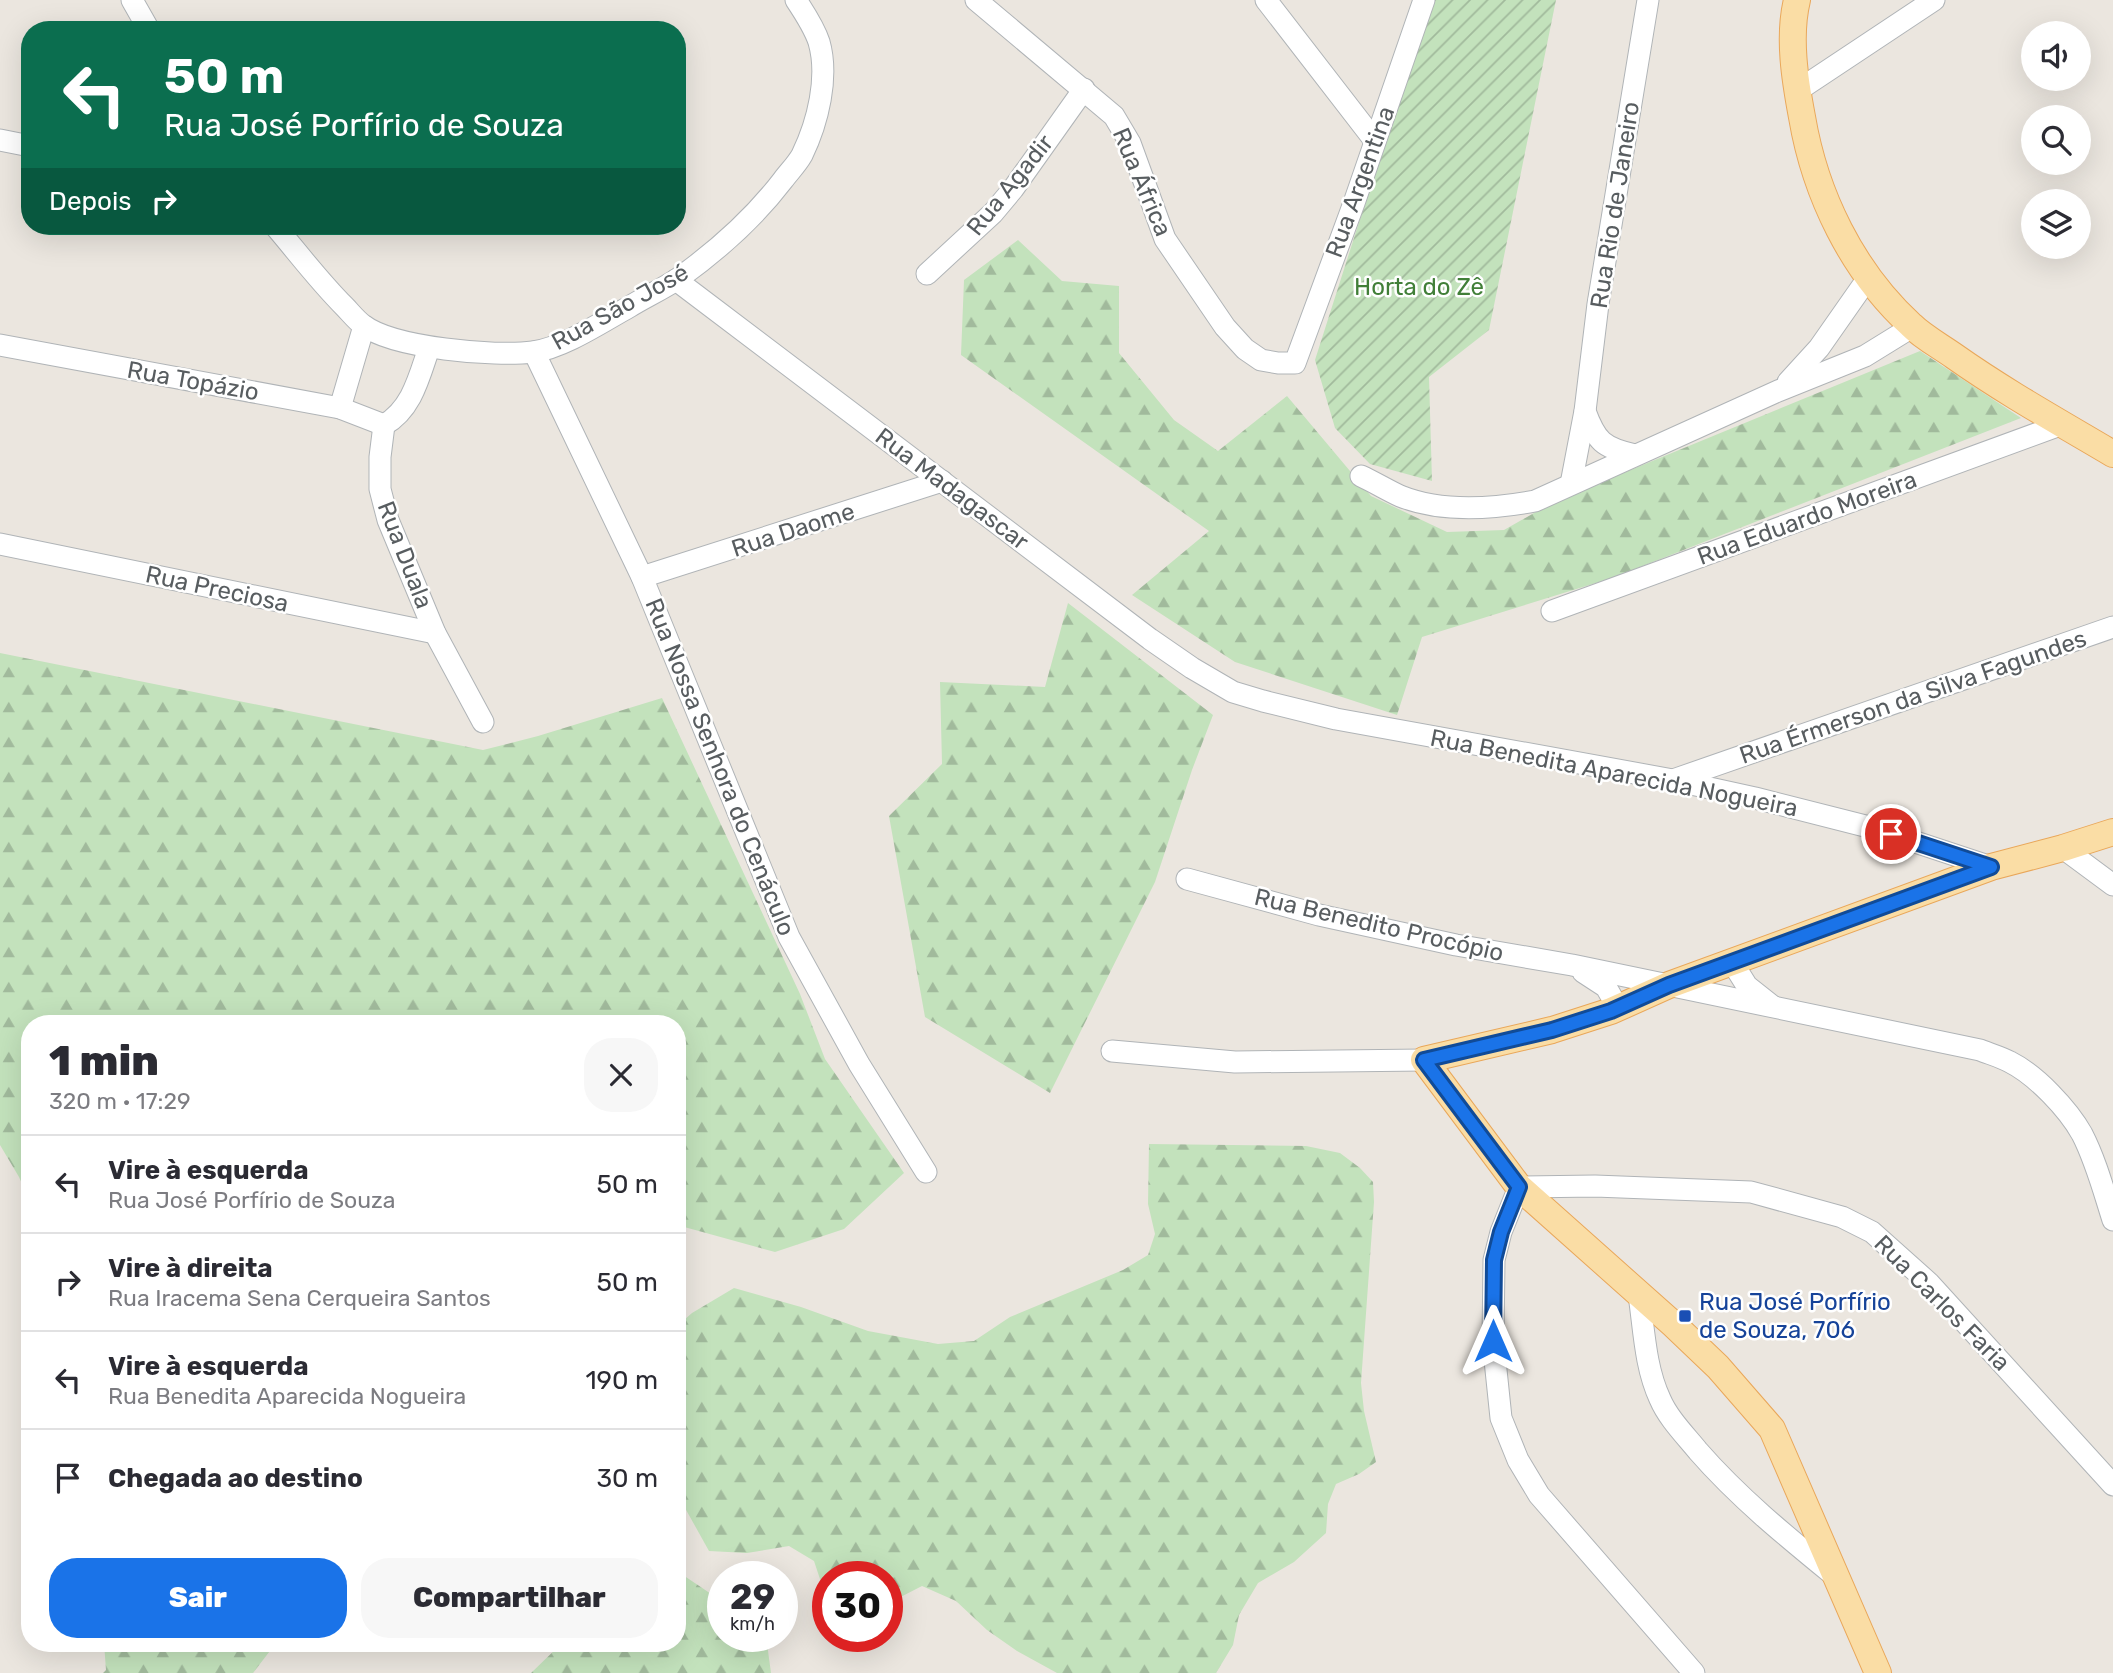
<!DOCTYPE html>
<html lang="pt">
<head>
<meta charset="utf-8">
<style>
  :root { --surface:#fff; --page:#f7f7f7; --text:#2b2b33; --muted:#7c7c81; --line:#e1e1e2; --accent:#1a73e8 }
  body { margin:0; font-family:Rubik,sans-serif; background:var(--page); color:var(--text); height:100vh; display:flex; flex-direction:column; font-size:26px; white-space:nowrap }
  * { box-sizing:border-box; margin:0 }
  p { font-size:23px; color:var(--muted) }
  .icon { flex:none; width:38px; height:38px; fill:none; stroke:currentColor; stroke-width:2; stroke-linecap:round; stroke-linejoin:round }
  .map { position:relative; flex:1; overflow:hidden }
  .side { position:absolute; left:21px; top:1015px; width:665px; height:637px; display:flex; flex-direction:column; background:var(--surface); border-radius:28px; box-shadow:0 7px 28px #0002 }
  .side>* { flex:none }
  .hud { position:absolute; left:21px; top:21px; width:665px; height:214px; border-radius:28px; box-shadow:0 7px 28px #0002; background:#0b6e4f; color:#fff; overflow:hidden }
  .controls { position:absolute; left:2021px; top:21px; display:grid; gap:14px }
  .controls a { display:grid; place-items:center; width:70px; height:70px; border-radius:50%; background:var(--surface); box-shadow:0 7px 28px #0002; font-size:35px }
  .speed { position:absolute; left:707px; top:1561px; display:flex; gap:14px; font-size:35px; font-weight:700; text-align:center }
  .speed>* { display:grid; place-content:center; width:91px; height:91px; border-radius:50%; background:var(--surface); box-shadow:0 7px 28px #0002; line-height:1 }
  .speed small { font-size:18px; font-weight:400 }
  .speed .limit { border:10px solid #d22; background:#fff; color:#111 }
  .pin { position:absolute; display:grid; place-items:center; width:60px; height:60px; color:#fff; margin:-30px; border:4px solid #fff; border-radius:50%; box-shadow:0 2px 7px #0007 }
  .me { position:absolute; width:77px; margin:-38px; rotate:0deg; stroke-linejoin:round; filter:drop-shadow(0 0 5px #0008) }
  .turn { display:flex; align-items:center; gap:24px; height:147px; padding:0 28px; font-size:32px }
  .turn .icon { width:91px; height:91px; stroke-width:2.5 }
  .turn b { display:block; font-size:49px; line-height:60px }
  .then { display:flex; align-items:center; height:66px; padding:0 28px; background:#0003; gap:14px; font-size:26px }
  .round { display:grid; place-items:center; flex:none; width:74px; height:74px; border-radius:28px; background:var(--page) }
  .headline { display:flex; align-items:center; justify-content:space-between; height:119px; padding:0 28px }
  h1 { font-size:42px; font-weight:800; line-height:52px }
  .action { display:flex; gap:14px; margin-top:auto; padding:14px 28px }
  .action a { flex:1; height:80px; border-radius:28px; background:var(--accent); color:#fff; font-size:28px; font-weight:800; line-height:80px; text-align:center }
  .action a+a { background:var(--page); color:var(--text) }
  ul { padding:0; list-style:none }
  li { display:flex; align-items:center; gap:21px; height:98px; padding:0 28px; border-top:2px solid var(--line) }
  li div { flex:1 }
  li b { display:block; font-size:26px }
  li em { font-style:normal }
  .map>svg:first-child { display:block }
  .forest { fill:url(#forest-firs) }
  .garden { fill:url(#garden-furrows) }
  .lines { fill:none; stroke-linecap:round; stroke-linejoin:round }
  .minor-casing { stroke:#b0b4b7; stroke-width:23 }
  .major-casing { stroke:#e9a75a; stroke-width:28 }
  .minor { stroke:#fff; stroke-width:21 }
  .major { stroke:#fadda5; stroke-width:26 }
  .route-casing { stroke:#114b97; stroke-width:18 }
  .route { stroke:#1a73e8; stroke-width:12 }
  .transit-dot { fill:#1a4fb4; stroke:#fff; stroke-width:2.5 }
  .labels { text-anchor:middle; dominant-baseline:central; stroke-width:5; stroke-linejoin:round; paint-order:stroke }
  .street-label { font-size:24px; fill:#585d60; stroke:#fff }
  .park-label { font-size:24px; fill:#417f38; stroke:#fff }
  .transit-label { font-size:24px; fill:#164399; stroke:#fff; text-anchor:start }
</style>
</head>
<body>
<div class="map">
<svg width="2113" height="1673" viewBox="0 0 2113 1673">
  <defs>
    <pattern id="forest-firs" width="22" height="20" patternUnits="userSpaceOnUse" patternTransform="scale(1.75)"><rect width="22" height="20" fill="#c3e2bc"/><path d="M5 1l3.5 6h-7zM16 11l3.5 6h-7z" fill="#a1ba9c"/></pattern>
    <pattern id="garden-furrows" width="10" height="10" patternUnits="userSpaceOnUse" patternTransform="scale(1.75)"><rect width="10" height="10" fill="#c3e2bc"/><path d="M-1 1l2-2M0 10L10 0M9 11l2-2" fill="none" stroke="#a1ba9c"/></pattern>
  </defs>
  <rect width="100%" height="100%" fill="#ebe6df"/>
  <g class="forest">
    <path d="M 1018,240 L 1062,281 L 1119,286 L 1119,353 L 1174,420 L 1218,451 L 1287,396 L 1371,496 L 1447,532 L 1504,530 L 1555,501 L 1920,351 L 2021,418 L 1612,578 L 1422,637 L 1397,715 L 1235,662 L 1132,595 L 1209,531 L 961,355 L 964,280 Z"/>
    <path d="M 1068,603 L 1213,715 L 1192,770 L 1155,882 L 1050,1093 L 925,1017 L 889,816 L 942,764 L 940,682 L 1045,687 Z"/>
    <path d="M 0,653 L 483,750 L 538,736 L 662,698 L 800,994 L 825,1059 L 904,1173 L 844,1229 L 775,1252 L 677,1225 L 677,1024 L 30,1024 L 30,1202 L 19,1177 L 0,1145 Z"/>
    <path d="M 1149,1144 L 1306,1146 L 1340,1153 L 1360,1168 L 1373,1182 L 1374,1202 L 1361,1383 L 1364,1411 L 1376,1462 L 1359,1474 L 1336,1484 L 1328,1504 L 1326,1533 L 1294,1562 L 1258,1583 L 1239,1615 L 1233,1645 L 1216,1673 L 1057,1673 L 1017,1651 L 987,1630 L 956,1601 L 922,1586 L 887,1604 L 887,1577 L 828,1577 L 828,1619 L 819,1616 L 822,1585 L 814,1561 L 789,1546 L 747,1553 L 709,1551 L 685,1508 L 677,1507 L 677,1326 L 692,1313 L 734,1288 L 801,1307 L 868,1331 L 938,1344 L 974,1341 L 1010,1317 L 1123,1270 L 1148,1255 L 1155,1234 L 1148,1204 Z"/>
    <path d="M 677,1571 L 723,1602 L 723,1636 L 766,1636 L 771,1673 L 531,1673 L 562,1643 L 677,1643 Z"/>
    <path d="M 104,1643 L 276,1643 L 253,1673 L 103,1673 L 106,1670 Z"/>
  </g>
  <path class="garden" d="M 1430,0 L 1556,0 L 1489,330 L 1429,377 L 1432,481 L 1370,464 L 1335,428 L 1315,360 Z"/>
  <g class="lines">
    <defs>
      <g id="minor">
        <path d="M 132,0 L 149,30"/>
        <path d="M 976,0 L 1114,116 L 1130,143 L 1165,239 L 1225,327 L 1245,349 L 1261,360 L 1278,363 L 1295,363 L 1354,203 L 1424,0"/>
        <path d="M 1266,0 L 1375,141"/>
        <path d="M 1797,91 L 1934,0"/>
        <path d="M 0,140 L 30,146"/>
        <path d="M 275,226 C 298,253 319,281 344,306 C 350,312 356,320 363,325 C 393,348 495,357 533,352 C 563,348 602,322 629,307 C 645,297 663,289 679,278 C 718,250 754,218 783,180 C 789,172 797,164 802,155 C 818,122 829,77 819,42 C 814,27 804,12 796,0"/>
        <path d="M 927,274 L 993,213 L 1013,189 L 1084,89"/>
        <path d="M 676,280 L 1150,639 L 1192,668 L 1233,692 L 1263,701 L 1336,719 L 1673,780 L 1755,798 L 1873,828 L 1991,867"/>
        <path d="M 0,345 L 340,408 L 384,425"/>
        <path d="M 534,352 L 642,577 L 789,937 L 859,1064 L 926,1172"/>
        <path d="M 1788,382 L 1819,348 L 1868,278"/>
        <path d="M 340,408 L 364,326"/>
        <path d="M 1585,411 C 1596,441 1603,448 1635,455"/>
        <path d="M 384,425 L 380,457 L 380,489 L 388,520 L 435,633 L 483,722"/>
        <path d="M 384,425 C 412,409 419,377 429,348"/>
        <path d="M 1361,476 C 1374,482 1387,490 1400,496 C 1442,513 1492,509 1535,501 L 1778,391 L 1865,356 L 1912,327"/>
        <path d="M 1571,484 L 1585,411 L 1598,304 L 1648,0"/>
        <path d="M 0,544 L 435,633"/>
        <path d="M 642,577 L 942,481"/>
        <path d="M 1552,611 L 2063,424"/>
        <path d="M 1673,780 L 2113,627"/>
        <path d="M 2063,848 L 2113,885"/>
        <path d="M 1187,879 L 1319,915 L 1456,945 L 1572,965 L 1980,1050 C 1990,1054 2001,1057 2010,1062 C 2036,1075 2068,1109 2082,1134 C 2096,1161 2104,1192 2113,1220"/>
        <path d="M 1732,962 L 1747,986 L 1771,1005"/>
        <path d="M 1583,972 L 1606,987 L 1618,1008"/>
        <path d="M 1112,1051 L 1235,1062 L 1424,1060"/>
        <path d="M 1639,1295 C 1644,1329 1645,1367 1660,1399 C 1668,1418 1685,1435 1698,1451 C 1739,1498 1787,1537 1836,1577"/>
        <path d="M 1694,1673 L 1539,1495 L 1518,1460 L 1501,1418 L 1493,1341 L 1494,1260 L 1501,1232 L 1519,1187 L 1595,1186 L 1751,1192 L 1842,1217 L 1872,1232 L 1929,1283 L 2113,1485"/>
      </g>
      <g id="major">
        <path d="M 1797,0 C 1788,37 1795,80 1802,117 C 1815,194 1852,271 1911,325 C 1923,337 1940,346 1954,356 C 2005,392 2059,422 2113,454"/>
        <path d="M 1878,1673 L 1772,1429 L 1718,1367 L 1674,1325 L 1519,1187 L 1424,1060 L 1552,1030 L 1611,1011 L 1669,985 L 1991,867 L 2063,848 L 2113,832"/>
      </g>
    </defs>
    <use href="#minor" class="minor-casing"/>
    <use href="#major" class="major-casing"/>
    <use href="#minor" class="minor"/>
    <use href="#major" class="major"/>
  </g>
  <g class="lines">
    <defs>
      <path id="route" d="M 1493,1341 L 1494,1260 L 1501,1232 L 1519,1187 L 1424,1060 L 1552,1030 L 1611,1011 L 1669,985 L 1991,867 L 1891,834"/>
    </defs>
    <use href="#route" class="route-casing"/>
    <use href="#route" class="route"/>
  </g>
  <rect class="transit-dot" x="1678" y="1309" width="14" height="14" rx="3.5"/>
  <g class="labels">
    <g class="street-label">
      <text transform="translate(1142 182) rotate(67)">Rua África</text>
      <text transform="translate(1360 182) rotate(-70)">Rua Argentina</text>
      <text transform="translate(1010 185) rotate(-51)">Rua Agadir</text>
      <text transform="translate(1615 205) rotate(-81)">Rua Rio de Janeiro</text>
      <text transform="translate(620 307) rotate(-29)">Rua São José</text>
      <text transform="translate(193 381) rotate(10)">Rua Topázio</text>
      <text transform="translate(952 489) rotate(37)">Rua Madagascar</text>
      <text transform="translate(1807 518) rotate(-20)">Rua Eduardo Moreira</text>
      <text transform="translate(793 530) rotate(-18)">Rua Daome</text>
      <text transform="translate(405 555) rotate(69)">Rua Duala</text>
      <text transform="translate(217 589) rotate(12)">Rua Preciosa</text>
      <text transform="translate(1913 697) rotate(-19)">Rua Érmerson da Silva Fagundes</text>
      <text transform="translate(720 767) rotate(68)">Rua Nossa Senhora do Cenáculo</text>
      <text transform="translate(1614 773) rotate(11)">Rua Benedita Aparecida Nogueira</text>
      <text transform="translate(1379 925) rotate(13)">Rua Benedito Procópio</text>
      <text transform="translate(1942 1303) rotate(45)">Rua Carlos Faria</text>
    </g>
    <g class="park-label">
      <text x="1419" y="287">Horta do Zê</text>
    </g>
    <g class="transit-label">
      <text x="1699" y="1302">Rua José Porfírio<tspan x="1699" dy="28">de Souza, 706</tspan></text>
    </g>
  </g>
</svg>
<div class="controls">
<a><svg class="icon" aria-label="sound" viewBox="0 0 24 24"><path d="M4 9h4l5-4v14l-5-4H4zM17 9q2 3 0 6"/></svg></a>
<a><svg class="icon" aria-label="search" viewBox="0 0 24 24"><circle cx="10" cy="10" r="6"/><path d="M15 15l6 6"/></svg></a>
<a><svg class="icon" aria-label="layers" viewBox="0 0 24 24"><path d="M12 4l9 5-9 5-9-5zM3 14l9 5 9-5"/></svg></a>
</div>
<div class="speed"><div>29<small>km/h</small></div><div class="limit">30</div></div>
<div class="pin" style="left:1891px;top:834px;background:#d93025"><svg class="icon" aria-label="arrive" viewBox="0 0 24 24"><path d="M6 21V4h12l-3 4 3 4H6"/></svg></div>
<svg class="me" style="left:1493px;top:1341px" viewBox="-20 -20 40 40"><path d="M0-17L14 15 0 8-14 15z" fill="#1a73e8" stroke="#fff" stroke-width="4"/></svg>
<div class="hud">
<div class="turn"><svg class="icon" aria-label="left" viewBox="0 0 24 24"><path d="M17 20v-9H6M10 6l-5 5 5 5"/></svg><div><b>50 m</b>Rua José Porfírio de Souza</div></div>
<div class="then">Depois<svg class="icon" aria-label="right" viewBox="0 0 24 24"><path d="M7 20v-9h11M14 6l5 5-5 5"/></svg></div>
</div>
<section class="side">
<div class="headline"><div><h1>1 min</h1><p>320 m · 17:29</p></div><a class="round"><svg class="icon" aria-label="close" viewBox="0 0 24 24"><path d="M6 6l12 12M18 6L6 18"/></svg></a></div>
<ul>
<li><svg class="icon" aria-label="left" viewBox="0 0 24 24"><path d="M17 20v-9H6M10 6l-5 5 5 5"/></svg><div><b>Vire à esquerda</b><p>Rua José Porfírio de Souza</p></div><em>50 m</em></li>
<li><svg class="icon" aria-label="right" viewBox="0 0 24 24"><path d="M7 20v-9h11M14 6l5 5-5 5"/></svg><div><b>Vire à direita</b><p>Rua Iracema Sena Cerqueira Santos</p></div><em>50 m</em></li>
<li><svg class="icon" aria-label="left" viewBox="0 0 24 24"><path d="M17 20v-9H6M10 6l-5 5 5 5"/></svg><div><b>Vire à esquerda</b><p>Rua Benedita Aparecida Nogueira</p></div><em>190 m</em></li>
<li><svg class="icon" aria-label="arrive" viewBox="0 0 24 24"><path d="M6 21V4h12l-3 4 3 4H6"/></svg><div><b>Chegada ao destino</b></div><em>30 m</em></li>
</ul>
<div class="action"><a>Sair</a><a>Compartilhar</a></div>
</section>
</div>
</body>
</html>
